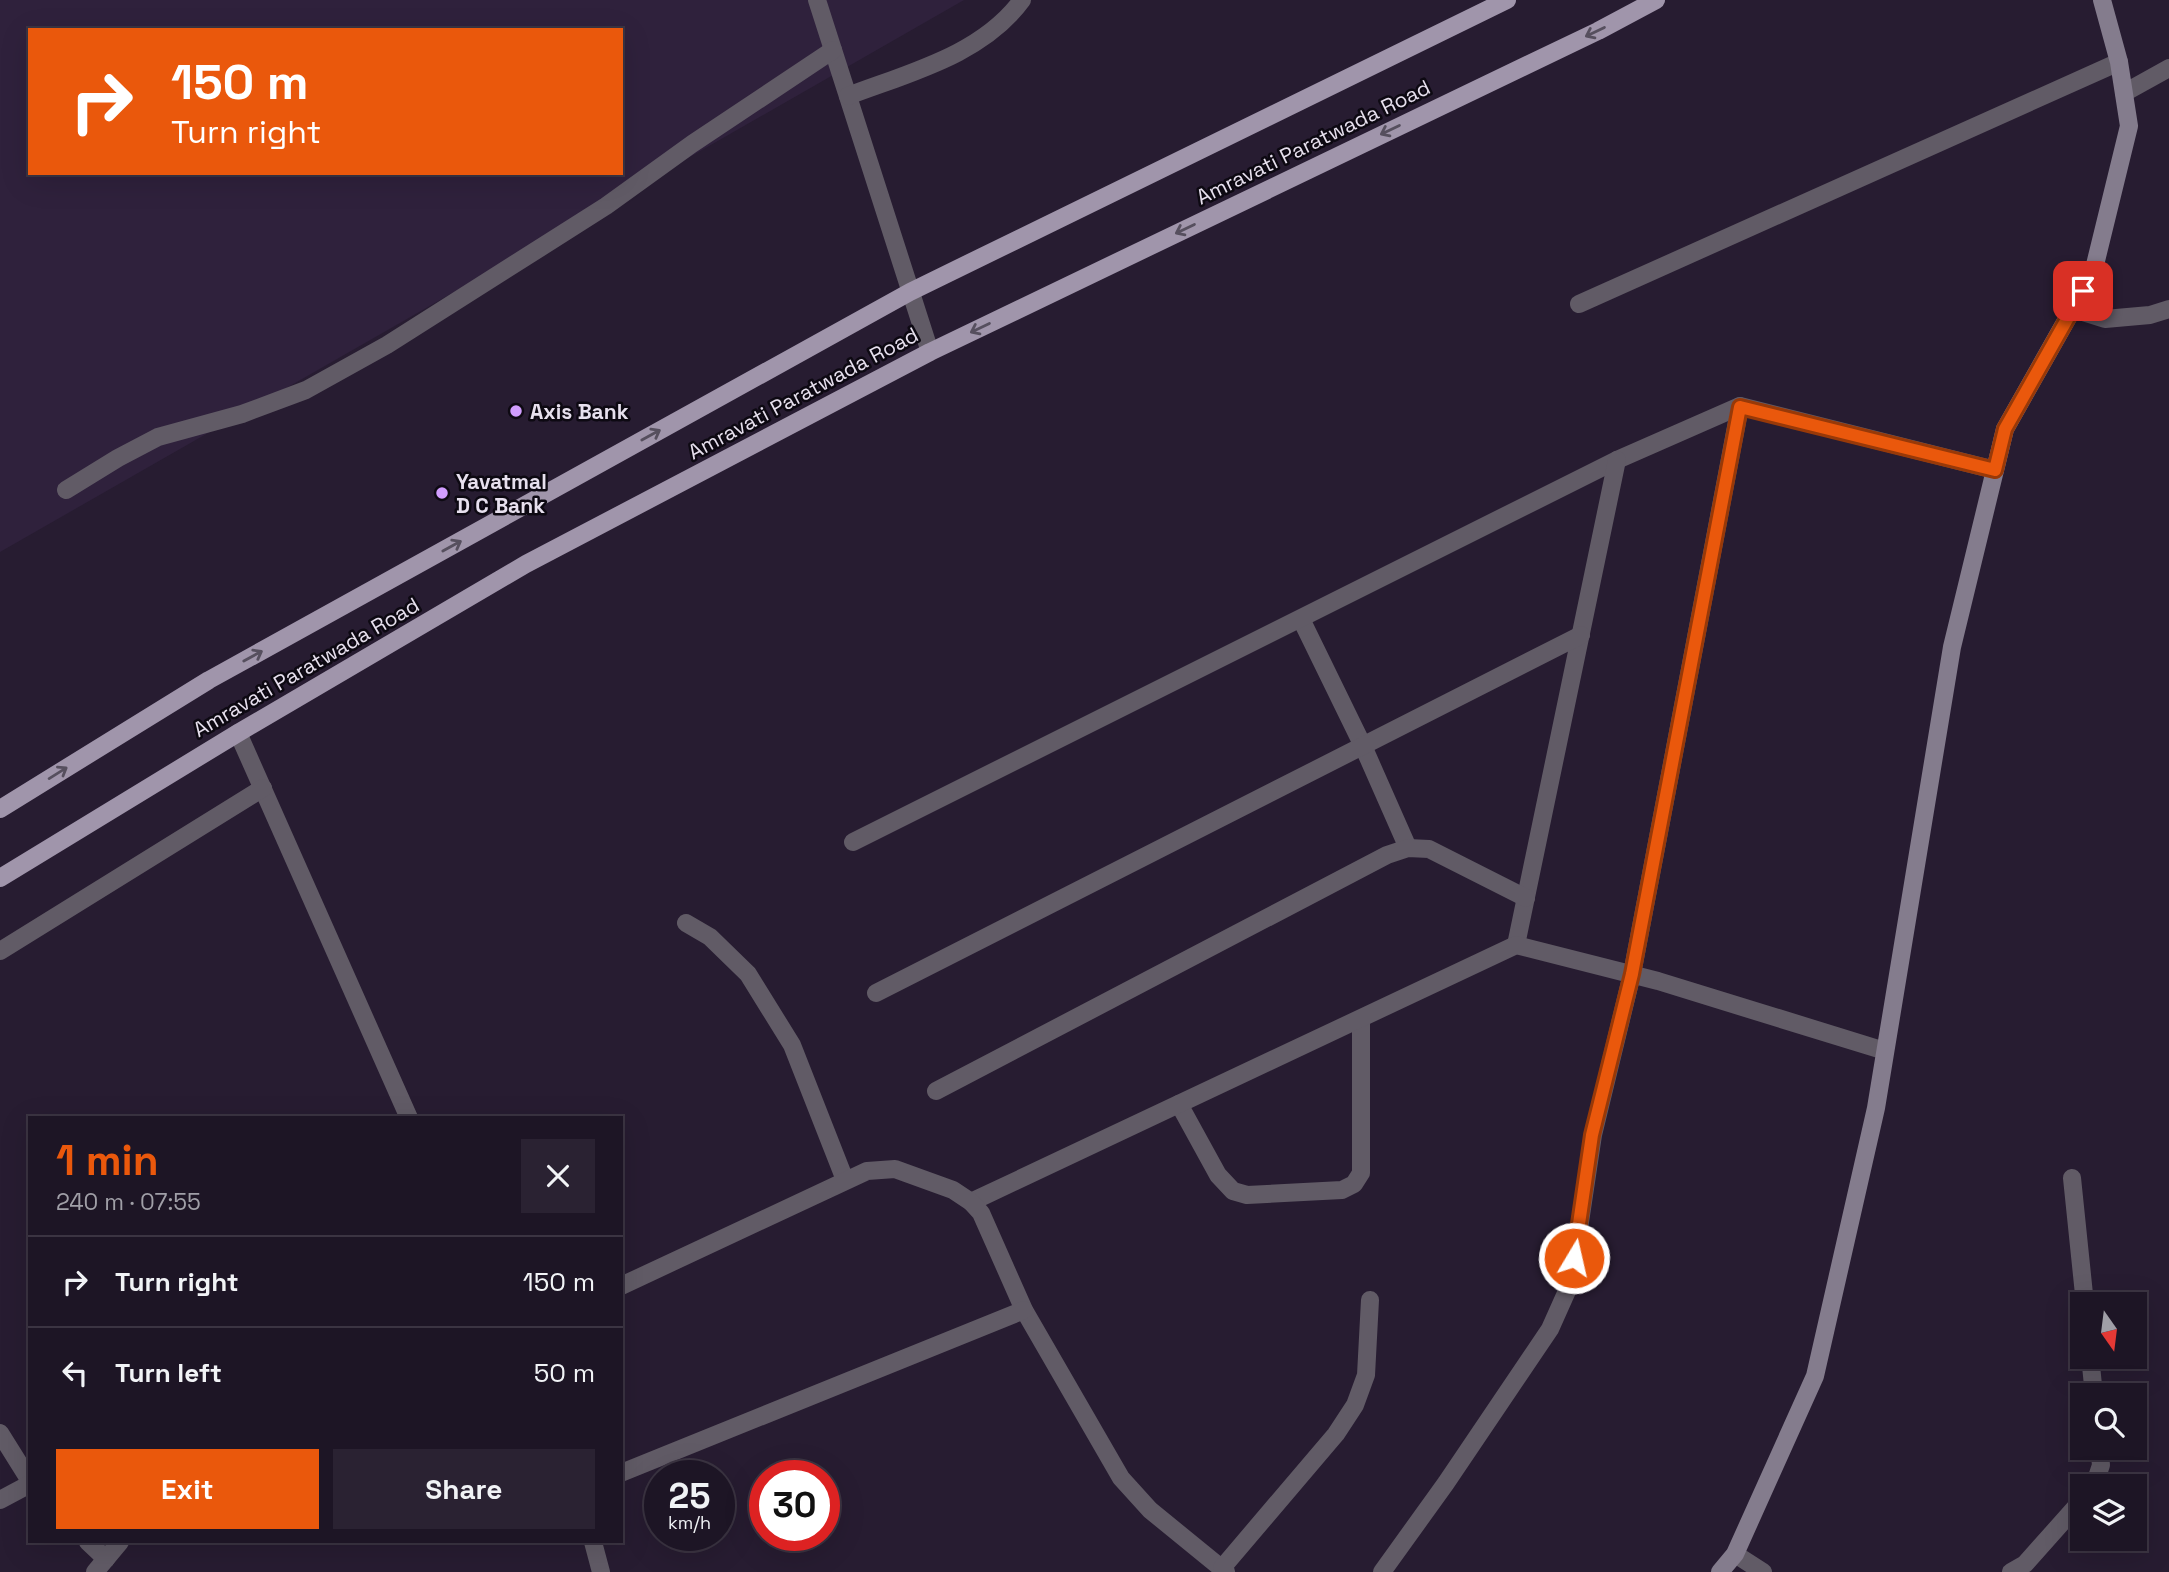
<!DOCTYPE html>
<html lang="en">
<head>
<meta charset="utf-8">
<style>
  :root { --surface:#1d1525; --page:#2a2232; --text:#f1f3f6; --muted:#a09fa7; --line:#3b3442; --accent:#ea580c }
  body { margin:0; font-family:"Space Grotesk",sans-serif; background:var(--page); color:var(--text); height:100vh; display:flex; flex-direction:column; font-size:26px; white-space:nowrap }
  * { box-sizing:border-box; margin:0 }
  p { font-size:23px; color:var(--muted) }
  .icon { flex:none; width:38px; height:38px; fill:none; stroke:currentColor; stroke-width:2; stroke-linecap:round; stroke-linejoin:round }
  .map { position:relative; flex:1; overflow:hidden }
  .panel { position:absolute; left:28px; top:1116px; width:595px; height:427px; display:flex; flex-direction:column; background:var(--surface); border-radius:0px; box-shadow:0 7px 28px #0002,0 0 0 2px var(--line) }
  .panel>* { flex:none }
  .top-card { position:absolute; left:28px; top:28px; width:595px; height:147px; border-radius:0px; box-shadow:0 7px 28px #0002,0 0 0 2px var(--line); background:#ea580c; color:#fff; overflow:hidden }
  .needle { width:46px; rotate:166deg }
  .controls { position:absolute; left:2070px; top:1292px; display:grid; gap:14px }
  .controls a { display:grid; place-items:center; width:77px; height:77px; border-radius:0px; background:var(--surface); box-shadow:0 7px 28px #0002,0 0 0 2px var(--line); font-size:35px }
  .speed { position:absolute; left:644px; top:1460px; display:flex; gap:14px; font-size:35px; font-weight:700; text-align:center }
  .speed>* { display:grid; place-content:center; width:91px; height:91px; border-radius:50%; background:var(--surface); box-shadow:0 7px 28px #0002,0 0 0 2px var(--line); line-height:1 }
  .speed small { font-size:18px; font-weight:400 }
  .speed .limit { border:10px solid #d22; background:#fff; color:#111 }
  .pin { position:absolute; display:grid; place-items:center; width:60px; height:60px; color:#fff; margin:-30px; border-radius:14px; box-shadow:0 4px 10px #0006 }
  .me { position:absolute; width:77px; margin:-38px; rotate:9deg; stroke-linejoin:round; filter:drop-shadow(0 0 5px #0008) }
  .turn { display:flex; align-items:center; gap:24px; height:147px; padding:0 28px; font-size:32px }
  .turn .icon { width:91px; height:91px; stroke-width:2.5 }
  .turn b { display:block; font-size:49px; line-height:60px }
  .round { display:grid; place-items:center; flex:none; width:74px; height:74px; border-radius:0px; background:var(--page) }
  .summary { display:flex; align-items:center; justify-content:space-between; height:119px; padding:0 28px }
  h1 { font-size:42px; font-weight:600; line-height:52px; color:var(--accent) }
  .button { display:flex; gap:14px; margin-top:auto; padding:14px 28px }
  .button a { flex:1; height:80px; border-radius:0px; background:var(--accent); color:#fff; font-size:28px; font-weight:600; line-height:80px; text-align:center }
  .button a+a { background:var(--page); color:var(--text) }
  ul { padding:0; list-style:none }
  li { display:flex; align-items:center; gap:21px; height:91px; padding:0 28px; border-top:2px solid var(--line) }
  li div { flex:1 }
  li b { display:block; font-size:26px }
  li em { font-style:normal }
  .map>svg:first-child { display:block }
  .built { fill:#2f213c; fill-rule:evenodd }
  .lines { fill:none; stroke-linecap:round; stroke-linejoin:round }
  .service { stroke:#615b66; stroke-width:18 }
  .minor { stroke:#615b66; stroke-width:18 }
  .secondary { stroke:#847c8d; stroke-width:18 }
  .primary { stroke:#a095ab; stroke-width:18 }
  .oneway { stroke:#564f5e }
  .route-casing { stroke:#983908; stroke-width:18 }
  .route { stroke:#ea580c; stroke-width:12 }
  .poi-dot { fill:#d19dfe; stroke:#0d0912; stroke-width:2.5 }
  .labels { text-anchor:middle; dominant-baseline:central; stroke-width:5; stroke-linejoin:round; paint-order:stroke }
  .street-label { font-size:21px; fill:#e7e0ee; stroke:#0d0912 }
  .poi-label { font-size:21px; font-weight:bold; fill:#e7e0ee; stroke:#0d0912; text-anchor:start }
</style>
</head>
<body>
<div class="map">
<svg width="2169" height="1572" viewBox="0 0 2169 1572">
  <rect width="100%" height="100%" fill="#271c31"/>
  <path class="built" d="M 0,0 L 964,0 L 0,552 ZM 30,30 L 621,30 L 621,173 L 30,173 Z"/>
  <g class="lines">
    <g class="service">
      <path d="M 817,0 L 930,352"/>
      <path d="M 848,96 C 908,73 982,55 1022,0"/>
      <path d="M 66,490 L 118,458 L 158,437 L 242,414 L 306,390 L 387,345 L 606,206 L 692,144 L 833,50"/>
      <path d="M 686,923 L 710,937 L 748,974 L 792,1045 L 845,1180"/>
      <path d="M 2072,1178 L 2085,1304"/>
      <path d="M 2090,1356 L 2094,1395"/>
      <path d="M 2094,1486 L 2101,1465 L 2099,1447"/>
      <path d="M 1735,1554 L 1763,1572"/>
      <path d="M 2011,1572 L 2025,1564 L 2082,1500"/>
    </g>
    <g class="minor">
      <path d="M 2124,93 L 2169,68"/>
      <path d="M 1579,304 L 2119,62"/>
      <path d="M 2073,309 L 2105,319 L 2150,315 L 2169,309"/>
      <path d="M 1301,619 L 1363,746 L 1408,848"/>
      <path d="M 238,733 L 409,1118"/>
      <path d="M 853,842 L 1617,460 L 1740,406 L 1995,470"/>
      <path d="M 1516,945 L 1617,460"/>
      <path d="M 0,951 L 263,788"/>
      <path d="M 876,993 L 1581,635"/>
      <path d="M 936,1091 L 1387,855 L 1408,848 L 1429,849 L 1526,898"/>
      <path d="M 1179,1104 L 1218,1175 L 1233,1191 L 1247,1195 L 1342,1190 L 1354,1184 L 1361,1173 L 1361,1019"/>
      <path d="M 971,1202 L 1516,945 L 1658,981 L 1885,1051"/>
      <path d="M 621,1286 L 867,1171 L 895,1169 L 953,1190 L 971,1202 L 981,1213 L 1024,1310 L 1121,1478 L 1150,1510 L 1226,1572"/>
      <path d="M 0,1433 L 30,1481"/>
      <path d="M 621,1473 L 1024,1310"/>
      <path d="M 0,1500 L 30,1484"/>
      <path d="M 88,1542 L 106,1559"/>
      <path d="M 593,1542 L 601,1572"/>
      <path d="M 1222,1568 L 1336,1434 L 1355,1405 L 1366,1375 L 1370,1300"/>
      <path d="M 95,1572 L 120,1542"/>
      <path d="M 1382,1572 L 1446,1483 L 1550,1329 L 1571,1282 L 1593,1135 L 1632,974 L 1740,406"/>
    </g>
    <path class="secondary" d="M 1720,1572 L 1735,1554 L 1815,1376 L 1876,1108 L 1952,647 L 2005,429 L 2093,273 L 2129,126 L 2119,62 L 2102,0"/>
    <g class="primary">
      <path d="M 0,809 L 209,680 L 910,292 L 1507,0"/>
      <path d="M 0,878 L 238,733 L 526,564 L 930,352 L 1598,31 L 1656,0"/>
    </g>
  </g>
  <defs><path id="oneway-shaft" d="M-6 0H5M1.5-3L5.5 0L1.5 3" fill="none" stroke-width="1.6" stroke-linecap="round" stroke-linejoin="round" transform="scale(1.75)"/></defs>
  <g class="oneway">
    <use href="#oneway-shaft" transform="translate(1595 32) rotate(154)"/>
    <use href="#oneway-shaft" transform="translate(1390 130) rotate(154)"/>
    <use href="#oneway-shaft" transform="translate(1185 229) rotate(154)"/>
    <use href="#oneway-shaft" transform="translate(980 328) rotate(154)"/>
    <use href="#oneway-shaft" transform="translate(651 435) rotate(-29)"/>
    <use href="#oneway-shaft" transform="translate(452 546) rotate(-29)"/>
    <use href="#oneway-shaft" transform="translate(253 656) rotate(-29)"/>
    <use href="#oneway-shaft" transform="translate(58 773) rotate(-32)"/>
  </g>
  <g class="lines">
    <defs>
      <path id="route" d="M 1574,1258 L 1592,1135 L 1632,974 L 1740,407 L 1995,470 L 2005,429 L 2083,291"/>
    </defs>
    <use href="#route" class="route-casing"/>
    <use href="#route" class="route"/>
  </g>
  <g class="poi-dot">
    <circle cx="516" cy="411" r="7"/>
    <circle cx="442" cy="493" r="7"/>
  </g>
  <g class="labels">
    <g class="street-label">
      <text transform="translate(1313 142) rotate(-26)">Amravati Paratwada Road</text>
      <text transform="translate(803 393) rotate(-28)">Amravati Paratwada Road</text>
      <text transform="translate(306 667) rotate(-30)">Amravati Paratwada Road</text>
    </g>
    <g class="poi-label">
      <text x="530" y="411">Axis Bank</text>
      <text x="456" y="481">Yavatmal<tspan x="456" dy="24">D C Bank</tspan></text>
    </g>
  </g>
</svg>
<div class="controls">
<a><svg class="needle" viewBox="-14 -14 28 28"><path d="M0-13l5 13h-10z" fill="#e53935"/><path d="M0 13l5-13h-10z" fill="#a09fa7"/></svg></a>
<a><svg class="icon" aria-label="search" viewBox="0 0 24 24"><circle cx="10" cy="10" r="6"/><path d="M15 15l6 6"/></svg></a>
<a><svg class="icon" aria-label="layers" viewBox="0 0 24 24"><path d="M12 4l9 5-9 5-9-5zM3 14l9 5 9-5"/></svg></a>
</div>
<div class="speed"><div>25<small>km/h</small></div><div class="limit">30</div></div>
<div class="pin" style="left:2083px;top:291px;background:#d93025"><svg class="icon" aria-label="arrive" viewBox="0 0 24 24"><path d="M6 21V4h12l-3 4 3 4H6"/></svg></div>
<svg class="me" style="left:1574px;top:1258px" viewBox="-20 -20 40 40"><circle r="17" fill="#ea580c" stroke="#fff" stroke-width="3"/><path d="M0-11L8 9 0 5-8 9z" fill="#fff"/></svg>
<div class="top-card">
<div class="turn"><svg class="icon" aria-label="right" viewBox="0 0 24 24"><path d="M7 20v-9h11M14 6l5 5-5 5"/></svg><div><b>150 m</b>Turn right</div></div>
</div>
<section class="panel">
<div class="summary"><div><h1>1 min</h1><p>240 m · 07:55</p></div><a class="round"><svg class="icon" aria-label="close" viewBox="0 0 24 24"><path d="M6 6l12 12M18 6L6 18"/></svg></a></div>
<ul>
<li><svg class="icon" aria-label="right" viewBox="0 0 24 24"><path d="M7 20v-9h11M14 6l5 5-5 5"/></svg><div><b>Turn right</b></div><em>150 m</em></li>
<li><svg class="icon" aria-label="left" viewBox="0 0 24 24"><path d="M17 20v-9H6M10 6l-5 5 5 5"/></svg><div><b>Turn left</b></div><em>50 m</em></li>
</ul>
<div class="button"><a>Exit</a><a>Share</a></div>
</section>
</div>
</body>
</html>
